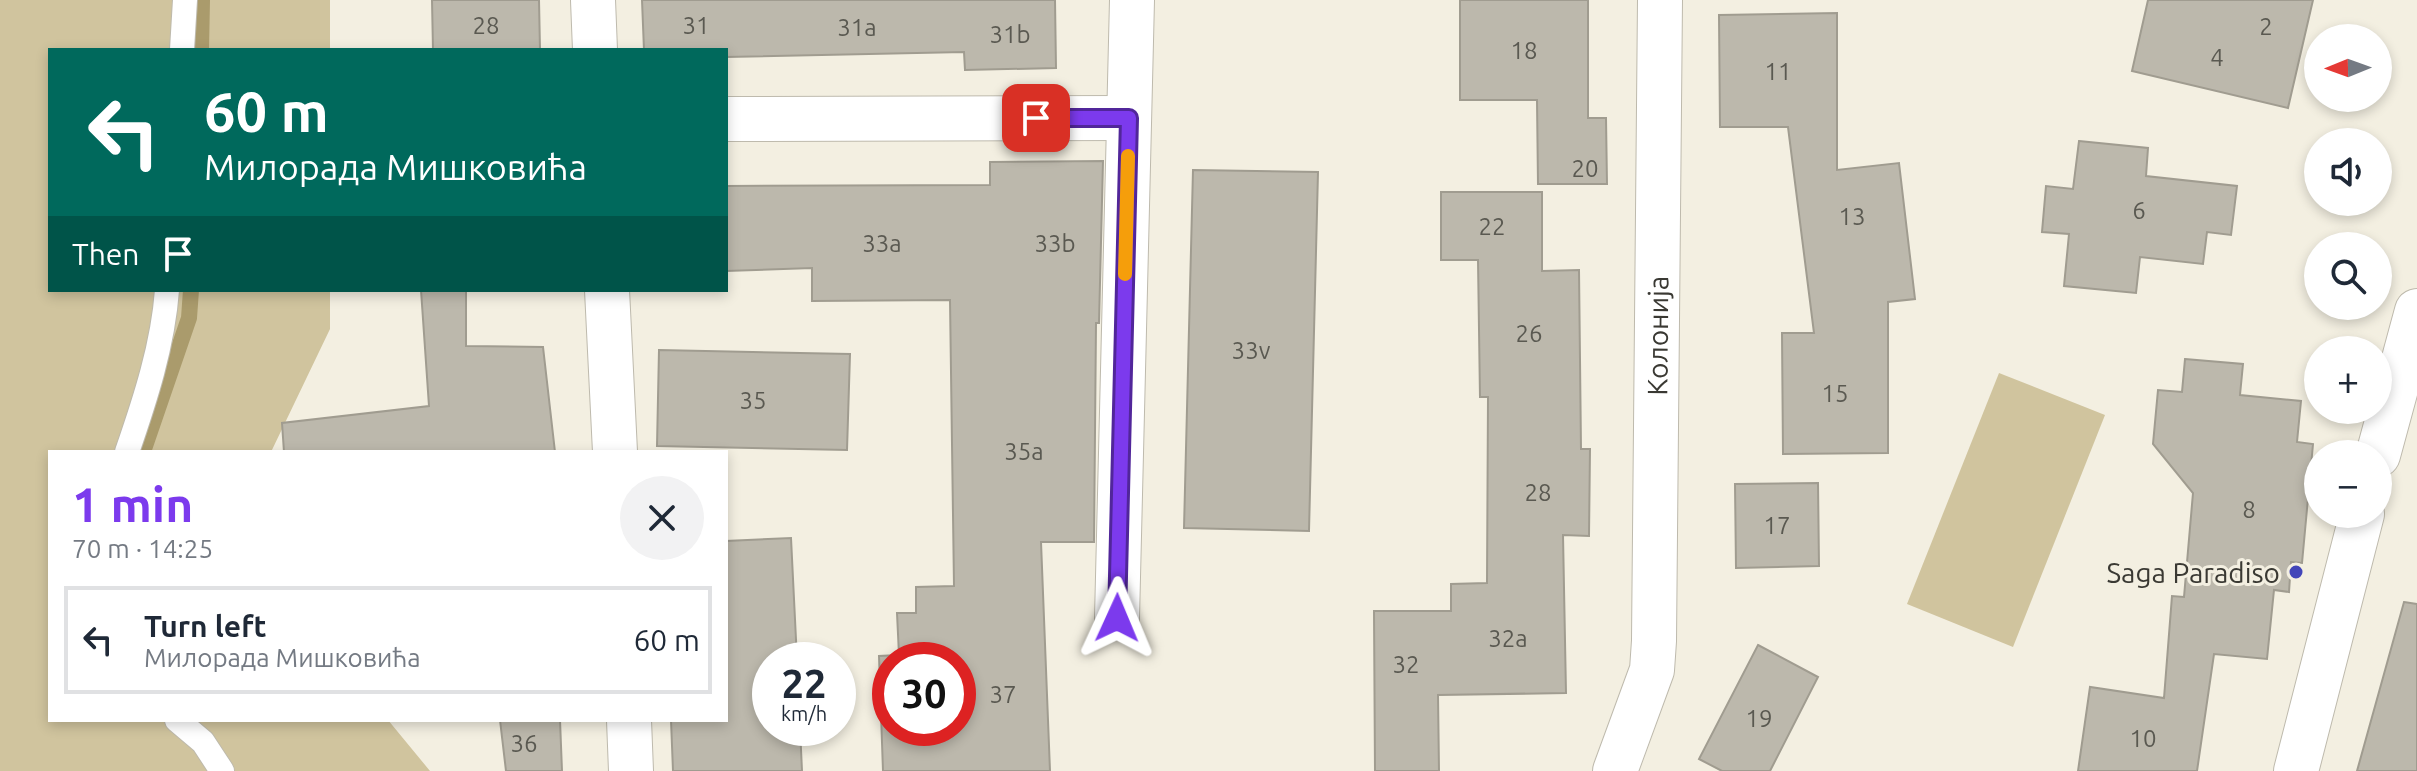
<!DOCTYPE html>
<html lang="en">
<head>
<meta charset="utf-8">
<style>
  :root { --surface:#fff; --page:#f2f2f3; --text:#1f2937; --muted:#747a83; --line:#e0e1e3; --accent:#7c3aed }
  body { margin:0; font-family:Ubuntu,sans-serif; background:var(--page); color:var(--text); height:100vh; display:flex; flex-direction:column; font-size:30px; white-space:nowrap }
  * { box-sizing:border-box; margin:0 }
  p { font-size:26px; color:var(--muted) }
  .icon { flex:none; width:44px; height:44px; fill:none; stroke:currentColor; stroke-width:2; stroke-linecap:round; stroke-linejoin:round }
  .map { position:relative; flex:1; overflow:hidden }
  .sheet { position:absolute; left:48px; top:450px; width:680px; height:272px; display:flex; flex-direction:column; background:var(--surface); border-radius:0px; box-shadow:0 4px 12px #0003 }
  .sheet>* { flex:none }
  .top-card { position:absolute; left:48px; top:48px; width:680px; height:244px; border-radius:0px; box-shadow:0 4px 12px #0003; background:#00695c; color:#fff; overflow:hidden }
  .needle { width:52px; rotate:269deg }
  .controls { position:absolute; left:2304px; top:24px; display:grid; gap:16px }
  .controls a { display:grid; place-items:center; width:88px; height:88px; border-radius:50%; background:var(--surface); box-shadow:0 4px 12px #0003; font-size:40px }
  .speed { position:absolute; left:752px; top:642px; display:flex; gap:16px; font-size:40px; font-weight:700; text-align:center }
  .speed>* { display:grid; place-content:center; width:104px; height:104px; border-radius:50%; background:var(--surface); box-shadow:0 4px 12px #0003; line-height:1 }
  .speed small { font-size:20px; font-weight:400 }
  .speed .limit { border:12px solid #d22; background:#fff; color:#111 }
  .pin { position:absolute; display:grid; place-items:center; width:68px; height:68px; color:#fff; margin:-34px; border-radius:16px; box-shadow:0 4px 12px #0006 }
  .me { position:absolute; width:88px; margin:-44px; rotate:1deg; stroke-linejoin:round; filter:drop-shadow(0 0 6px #0008) }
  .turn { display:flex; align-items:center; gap:28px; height:168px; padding:0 24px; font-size:36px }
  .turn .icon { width:104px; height:104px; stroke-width:2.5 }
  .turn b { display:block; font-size:56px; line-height:68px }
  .then { display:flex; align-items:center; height:76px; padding:0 24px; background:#0003; gap:16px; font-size:30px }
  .round { display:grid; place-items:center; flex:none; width:84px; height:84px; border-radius:42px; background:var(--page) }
  .summary { display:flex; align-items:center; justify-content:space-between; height:136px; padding:0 24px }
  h1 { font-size:48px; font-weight:700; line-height:60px; color:var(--accent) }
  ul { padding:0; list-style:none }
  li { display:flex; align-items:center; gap:24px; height:108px; margin:0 16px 12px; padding:0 8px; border:4px solid var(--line); border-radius:0px }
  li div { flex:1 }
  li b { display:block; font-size:30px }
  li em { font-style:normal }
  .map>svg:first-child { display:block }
  .green { fill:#d0c49e }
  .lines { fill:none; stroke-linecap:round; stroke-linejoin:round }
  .stream { stroke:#aa9b6c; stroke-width:16 }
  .building { fill:#bcb8ac; stroke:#a09c90; stroke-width:2; fill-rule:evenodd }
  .service-casing { stroke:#bebaad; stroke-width:26 }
  .minor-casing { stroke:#bebaad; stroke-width:46 }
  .service { stroke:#fff; stroke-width:24 }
  .minor { stroke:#fff; stroke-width:44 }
  .route-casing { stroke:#51269a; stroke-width:20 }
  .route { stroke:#7c3aed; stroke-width:14 }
  .slow { stroke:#f59e0b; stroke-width:14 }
  .poi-dot { fill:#4245b9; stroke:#f3efe1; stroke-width:3 }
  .labels { text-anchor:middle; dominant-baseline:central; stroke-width:6; stroke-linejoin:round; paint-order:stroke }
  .number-label { font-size:24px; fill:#5a5951 }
  .street-label { font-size:28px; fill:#3a3933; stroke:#f3efe1 }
  .poi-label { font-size:28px; fill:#3a3933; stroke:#f3efe1; text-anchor:end }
</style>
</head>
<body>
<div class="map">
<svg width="2417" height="771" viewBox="0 0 2417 771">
  <rect width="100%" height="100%" fill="#f3efe1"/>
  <g class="green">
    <path d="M 0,0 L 330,0 L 330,50 L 50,50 L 50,290 L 330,290 L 330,329 L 271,452 L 50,452 L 50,720 L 388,720 L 430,771 L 0,771 Z"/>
    <path d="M 1999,373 L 2105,415 L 2013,647 L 1907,604 Z"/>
  </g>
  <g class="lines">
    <g class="stream">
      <path d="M 201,50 L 202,0"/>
      <path d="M 143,452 L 189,318 L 191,290"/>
    </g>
  </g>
  <g class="building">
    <path d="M 432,0 L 539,0 L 540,50 L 433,50 Z"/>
    <path d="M 642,0 L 1055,0 L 1056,68 L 965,70 L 964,52 L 726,57 L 726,50 L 644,50 Z"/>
    <path d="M 1460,0 L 1588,0 L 1588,118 L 1606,118 L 1607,184 L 1538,184 L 1537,100 L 1460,100 Z"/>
    <path d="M 2148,0 L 2313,0 L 2288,108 L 2132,71 Z"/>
    <path d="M 1837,13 L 1837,170 L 1899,163 L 1915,299 L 1888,302 L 1888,453 L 1783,454 L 1782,333 L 1814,333 L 1788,127 L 1720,127 L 1719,15 Z"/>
    <path d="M 2079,141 L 2148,148 L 2146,176 L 2237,186 L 2231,235 L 2207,232 L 2203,264 L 2140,257 L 2136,293 L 2064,286 L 2069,234 L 2042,232 L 2046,186 L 2073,189 Z"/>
    <path d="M 1103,161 L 1099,323 L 1096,323 L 1094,542 L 1041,542 L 1050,771 L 883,771 L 879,656 L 899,655 L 897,613 L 916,613 L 916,587 L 954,586 L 950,300 L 812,301 L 812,268 L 726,271 L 726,186 L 990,185 L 990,162 ZM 890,660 L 958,660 L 958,728 L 890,728 Z"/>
    <path d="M 1193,170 L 1318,172 L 1309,531 L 1184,528 Z"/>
    <path d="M 1441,192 L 1542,192 L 1542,271 L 1579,270 L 1581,449 L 1590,449 L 1589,536 L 1563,535 L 1566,693 L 1438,695 L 1439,771 L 1375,771 L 1374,611 L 1451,611 L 1451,584 L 1487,583 L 1488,397 L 1480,397 L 1478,260 L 1441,260 Z"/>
    <path d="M 421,290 L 466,290 L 466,346 L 543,347 L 555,452 L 284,452 L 282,423 L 429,406 Z"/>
    <path d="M 659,350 L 850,354 L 847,450 L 657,446 Z"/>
    <path d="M 2185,359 L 2243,364 L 2240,395 L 2301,401 L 2297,442 L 2313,444 L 2302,563 L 2291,562 L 2289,592 L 2274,590 L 2267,659 L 2214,654 L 2197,771 L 2078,771 L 2090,687 L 2164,698 L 2172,596 L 2184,597 L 2193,493 L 2153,444 L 2158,390 L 2182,392 Z"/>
    <path d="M 1818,483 L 1819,566 L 1736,568 L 1735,484 Z"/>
    <path d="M 791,538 L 797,660 L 770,660 L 770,728 L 800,728 L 802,771 L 673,771 L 671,720 L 726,720 L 726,541 Z"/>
    <path d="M 2404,602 L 2417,604 L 2417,771 L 2357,771 Z"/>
    <path d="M 1758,645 L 1818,677 L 1770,771 L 1722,771 L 1699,759 Z"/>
    <path d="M 500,720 L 560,720 L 562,771 L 506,771 Z"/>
  </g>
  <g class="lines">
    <defs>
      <g id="service">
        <path d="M 182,50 L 185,0"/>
        <path d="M 127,452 C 145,400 163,345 167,290"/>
        <path d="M 177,720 L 203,742 L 222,771"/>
      </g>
      <g id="minor">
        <path d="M 593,0 L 595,50"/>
        <path d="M 726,119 L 1129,118"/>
        <path d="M 607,290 L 615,452"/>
        <path d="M 2378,455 L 2417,311"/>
        <path d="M 1117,618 L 1132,0"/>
        <path d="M 629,720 L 631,771"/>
        <path id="s1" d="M 1615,771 L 1652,670 L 1654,641 L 1660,0"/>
        <path d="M 2296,771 L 2362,514"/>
      </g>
    </defs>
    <use href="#service" class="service-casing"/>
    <use href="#minor" class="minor-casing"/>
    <use href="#service" class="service"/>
    <use href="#minor" class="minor"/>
  </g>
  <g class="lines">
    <defs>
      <path id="route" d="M 1036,118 L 1129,118 L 1117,618"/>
    </defs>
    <use href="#route" class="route-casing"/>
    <use href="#route" class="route"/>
    <path class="slow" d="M 1125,274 L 1128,156"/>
  </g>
  <circle class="poi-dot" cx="2296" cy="572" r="8"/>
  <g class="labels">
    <g class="number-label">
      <text x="486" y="25">28</text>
      <text x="696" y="25">31</text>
      <text x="2266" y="26">2</text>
      <text x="857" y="27">31a</text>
      <text x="1010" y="34">31b</text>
      <text x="1524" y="50">18</text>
      <text x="2217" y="57">4</text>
      <text x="1778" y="71">11</text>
      <text x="1585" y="168">20</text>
      <text x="2139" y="210">6</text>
      <text x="1852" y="216">13</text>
      <text x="1492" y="226">22</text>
      <text x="882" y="243">33a</text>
      <text x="1055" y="243">33b</text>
      <text x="1529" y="333">26</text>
      <text x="1251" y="350">33v</text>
      <text x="1835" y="393">15</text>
      <text x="753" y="400">35</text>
      <text x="1024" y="451">35a</text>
      <text x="1538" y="492">28</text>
      <text x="2249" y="509">8</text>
      <text x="1777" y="525">17</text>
      <text x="1508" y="638">32a</text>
      <text x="1406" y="664">32</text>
      <text x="1003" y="694">37</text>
      <text x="1759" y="718">19</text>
      <text x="2143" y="738">10</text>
      <text x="524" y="743">36</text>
    </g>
    <g class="street-label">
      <text stroke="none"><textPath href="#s1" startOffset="442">Колонија</textPath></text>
    </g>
    <g class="poi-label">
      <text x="2280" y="572">Saga Paradiso</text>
    </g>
  </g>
</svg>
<div class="controls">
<a><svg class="needle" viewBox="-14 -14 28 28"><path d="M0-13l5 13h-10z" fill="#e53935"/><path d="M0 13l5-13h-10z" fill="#747a83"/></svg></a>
<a><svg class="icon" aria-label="sound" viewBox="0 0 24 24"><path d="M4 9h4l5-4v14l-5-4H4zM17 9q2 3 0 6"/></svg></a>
<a><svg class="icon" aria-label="search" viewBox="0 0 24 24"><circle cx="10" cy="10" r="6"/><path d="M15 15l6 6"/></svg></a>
<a>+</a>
<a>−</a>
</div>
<div class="speed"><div>22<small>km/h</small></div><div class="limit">30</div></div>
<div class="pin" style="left:1036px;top:118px;background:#d93025"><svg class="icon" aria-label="arrive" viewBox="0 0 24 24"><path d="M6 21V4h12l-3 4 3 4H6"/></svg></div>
<svg class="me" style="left:1117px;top:618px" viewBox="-20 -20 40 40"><path d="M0-17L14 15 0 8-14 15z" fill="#7c3aed" stroke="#fff" stroke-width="4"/></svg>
<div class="top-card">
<div class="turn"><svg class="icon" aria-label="left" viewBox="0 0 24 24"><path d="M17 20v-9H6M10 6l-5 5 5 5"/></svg><div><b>60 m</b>Милорада Мишковића</div></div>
<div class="then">Then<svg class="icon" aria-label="arrive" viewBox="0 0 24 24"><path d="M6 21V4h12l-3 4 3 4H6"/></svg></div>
</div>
<section class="sheet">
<div class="summary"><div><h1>1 min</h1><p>70 m · 14:25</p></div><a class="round"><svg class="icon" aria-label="close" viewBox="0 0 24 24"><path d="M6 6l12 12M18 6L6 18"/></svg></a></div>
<ul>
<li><svg class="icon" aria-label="left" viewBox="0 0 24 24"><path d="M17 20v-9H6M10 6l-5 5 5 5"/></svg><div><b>Turn left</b><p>Милорада Мишковића</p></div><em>60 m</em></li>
</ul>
</section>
</div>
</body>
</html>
